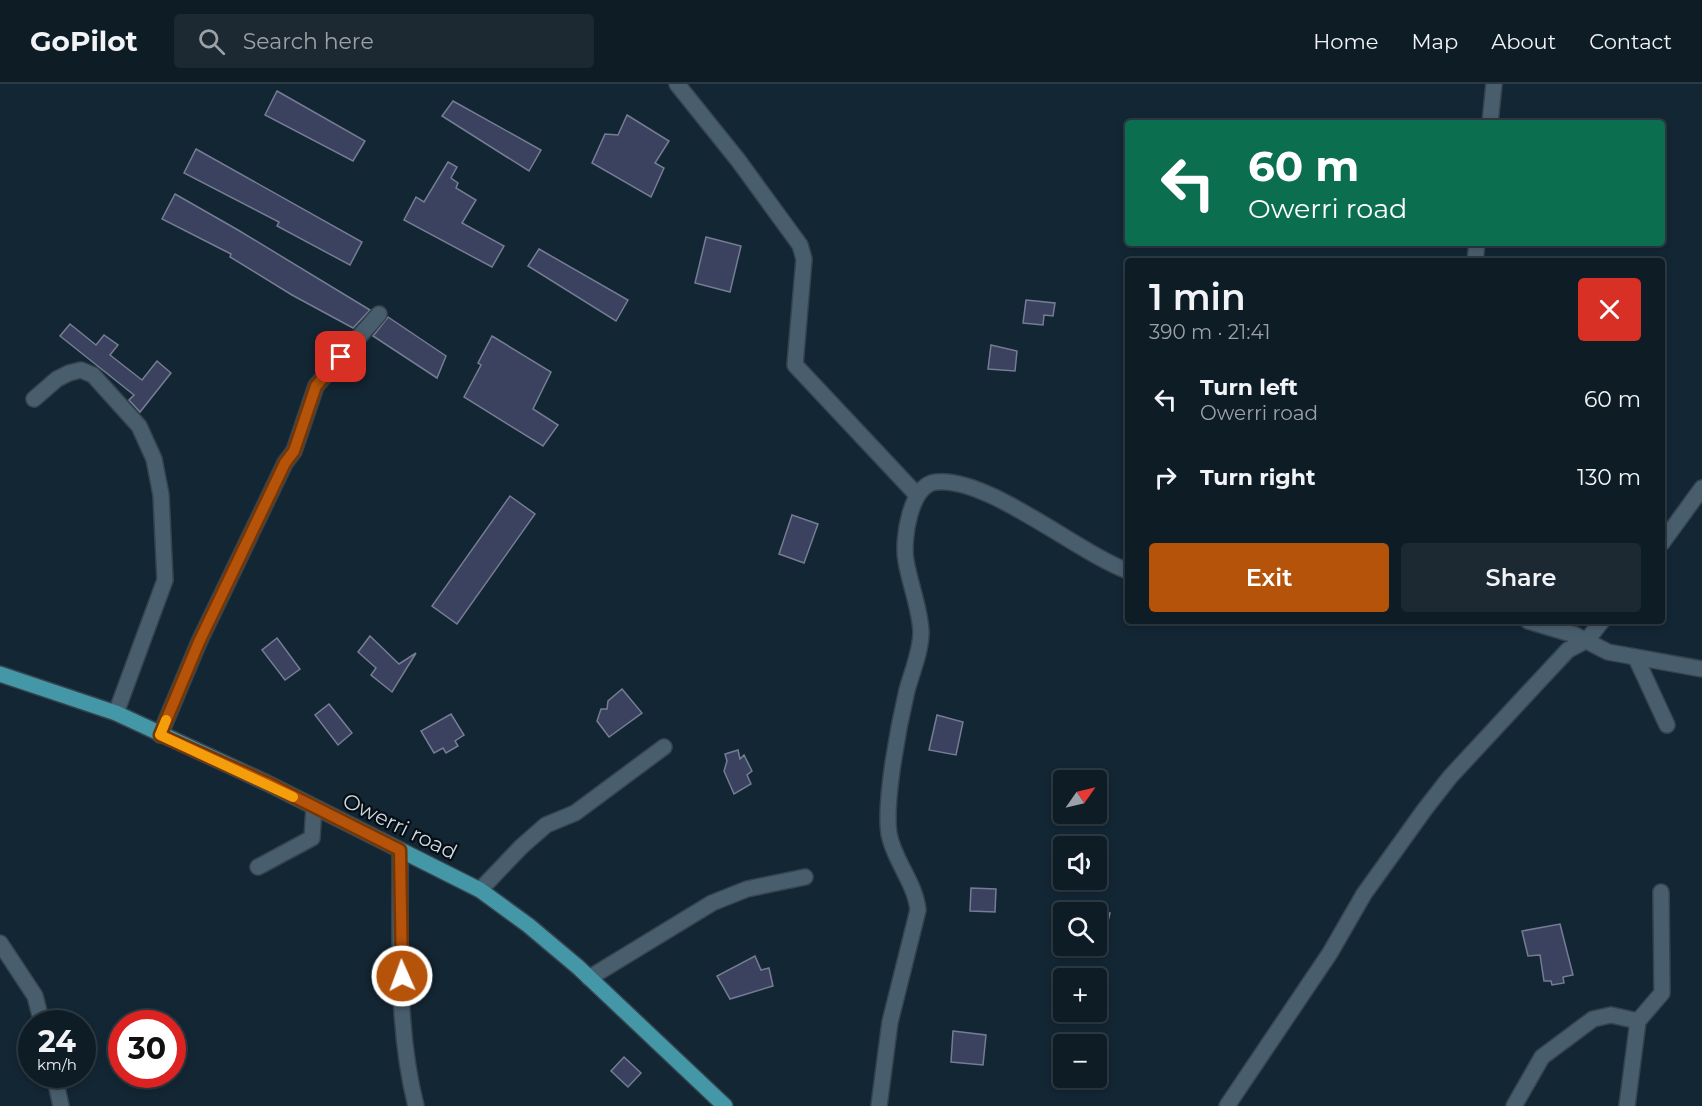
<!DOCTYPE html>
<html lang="en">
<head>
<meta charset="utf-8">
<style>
  :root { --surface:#0e1c26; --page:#1c2932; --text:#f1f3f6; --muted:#9ba1a7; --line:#2e3a43; --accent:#b45309 }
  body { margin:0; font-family:Montserrat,sans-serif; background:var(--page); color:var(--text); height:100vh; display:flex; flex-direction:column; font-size:22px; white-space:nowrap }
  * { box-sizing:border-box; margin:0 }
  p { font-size:20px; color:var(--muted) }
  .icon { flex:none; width:33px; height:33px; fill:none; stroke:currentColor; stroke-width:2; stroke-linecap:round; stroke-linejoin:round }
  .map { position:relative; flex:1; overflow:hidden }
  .sheet { position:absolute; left:1125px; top:174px; width:540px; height:366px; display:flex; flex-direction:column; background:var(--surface); border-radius:6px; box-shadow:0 3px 9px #0003,0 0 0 2px var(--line) }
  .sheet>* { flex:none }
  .hud { position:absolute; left:1125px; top:36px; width:540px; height:126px; border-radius:6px; box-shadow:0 3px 9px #0003,0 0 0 2px var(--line); background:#0b6e4f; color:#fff; overflow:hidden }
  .needle { width:39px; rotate:56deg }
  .buttons { position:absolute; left:1053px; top:686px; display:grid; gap:12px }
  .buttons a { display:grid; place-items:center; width:54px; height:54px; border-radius:6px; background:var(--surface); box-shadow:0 3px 9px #0003,0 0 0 2px var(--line); font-size:30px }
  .speed { position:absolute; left:18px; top:926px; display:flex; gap:12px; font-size:30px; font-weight:700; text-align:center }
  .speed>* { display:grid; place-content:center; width:78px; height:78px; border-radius:50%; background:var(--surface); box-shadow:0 3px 9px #0003,0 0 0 2px var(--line); line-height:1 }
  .speed small { font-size:15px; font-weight:400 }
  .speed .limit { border:9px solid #d22; background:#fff; color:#111 }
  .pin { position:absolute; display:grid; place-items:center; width:51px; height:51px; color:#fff; margin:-26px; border-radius:12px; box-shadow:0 3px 9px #0006 }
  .me { position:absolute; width:66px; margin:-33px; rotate:358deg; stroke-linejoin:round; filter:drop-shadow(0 0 4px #0008) }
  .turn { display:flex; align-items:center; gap:21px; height:126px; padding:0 24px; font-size:27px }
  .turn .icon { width:78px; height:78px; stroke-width:2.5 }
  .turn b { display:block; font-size:42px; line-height:51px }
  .round { display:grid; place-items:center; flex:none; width:63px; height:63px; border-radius:6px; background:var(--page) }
  .headline { display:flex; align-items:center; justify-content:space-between; height:102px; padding:0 24px }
  h1 { font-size:36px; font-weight:600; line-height:45px }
  .action { display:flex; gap:12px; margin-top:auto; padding:12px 24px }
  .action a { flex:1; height:69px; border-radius:6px; background:var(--accent); color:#fff; font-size:24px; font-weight:600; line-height:69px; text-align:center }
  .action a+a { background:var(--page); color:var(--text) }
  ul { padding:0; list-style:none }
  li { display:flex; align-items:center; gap:18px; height:78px; padding:0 24px }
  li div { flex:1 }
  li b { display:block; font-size:22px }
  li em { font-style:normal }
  header { display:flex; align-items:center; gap:36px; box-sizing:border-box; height:84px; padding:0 30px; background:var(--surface); border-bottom:2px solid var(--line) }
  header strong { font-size:28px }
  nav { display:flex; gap:33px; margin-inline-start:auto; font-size:21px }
  .search { width:420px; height:54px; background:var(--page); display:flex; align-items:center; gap:15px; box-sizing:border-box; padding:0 21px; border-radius:6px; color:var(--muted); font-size:22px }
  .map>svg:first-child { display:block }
  .building { fill:#3b4260; stroke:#767c93; stroke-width:1.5 }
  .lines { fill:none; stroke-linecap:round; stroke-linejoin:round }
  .minor-casing { stroke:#35434f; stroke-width:18 }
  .major-casing { stroke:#35434f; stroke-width:18 }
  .minor { stroke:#495e6d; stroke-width:15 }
  .major { stroke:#4497a7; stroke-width:15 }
  .route-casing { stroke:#753606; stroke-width:15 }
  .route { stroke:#b45309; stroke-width:10 }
  .slow { stroke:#f59e0b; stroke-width:10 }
  .labels { text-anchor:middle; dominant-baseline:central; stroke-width:4.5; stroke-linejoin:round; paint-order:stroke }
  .street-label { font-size:21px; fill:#cdd9e2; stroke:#060e14 }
</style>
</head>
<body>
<header>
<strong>GoPilot</strong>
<div class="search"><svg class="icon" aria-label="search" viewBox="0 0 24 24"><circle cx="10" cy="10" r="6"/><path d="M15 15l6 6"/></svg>Search here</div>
<nav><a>Home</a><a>Map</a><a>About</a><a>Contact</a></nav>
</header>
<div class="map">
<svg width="1702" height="1022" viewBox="0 0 1702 1022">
  <rect width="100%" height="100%" fill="#132633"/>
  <g class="building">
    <path d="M 277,7 L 365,57 L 353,77 L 265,31 Z"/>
    <path d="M 453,17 L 541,66 L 529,87 L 442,32 Z"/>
    <path d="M 627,31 L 669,57 L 655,79 L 664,84 L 651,113 L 592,79 L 605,50 L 618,51 Z"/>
    <path d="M 196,65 L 362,158 L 350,181 L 277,142 L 279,138 L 184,89 Z"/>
    <path d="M 448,78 L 457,83 L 451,94 L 458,99 L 456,104 L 476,116 L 462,139 L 504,162 L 492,183 L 404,136 L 416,113 L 424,118 Z"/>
    <path d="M 175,110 L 238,146 L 370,226 L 353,244 L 292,211 L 230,173 L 231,170 L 162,135 Z"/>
    <path d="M 706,153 L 741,162 L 730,208 L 695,199 Z"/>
    <path d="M 539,165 L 628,216 L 616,237 L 528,182 Z"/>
    <path d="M 1026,216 L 1055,219 L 1053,232 L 1044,231 L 1043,241 L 1023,239 Z"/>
    <path d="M 388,233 L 446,272 L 437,294 L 373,252 Z"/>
    <path d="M 70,240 L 96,261 L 104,251 L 118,261 L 110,271 L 142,296 L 157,277 L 171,289 L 140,328 L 129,316 L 134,311 L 60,252 Z"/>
    <path d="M 492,252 L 551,288 L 533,325 L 558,341 L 543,362 L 464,313 L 481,281 L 478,279 Z"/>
    <path d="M 991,261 L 1017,267 L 1015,287 L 988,285 Z"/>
    <path d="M 510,412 L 535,430 L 457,540 L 432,522 Z"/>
    <path d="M 792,431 L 818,440 L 804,479 L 779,470 Z"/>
    <path d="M 370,552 L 399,580 L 416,569 L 392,608 L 371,591 L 376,584 L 358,568 Z"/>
    <path d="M 277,554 L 300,585 L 285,596 L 262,566 Z"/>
    <path d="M 622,605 L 642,629 L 609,653 L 597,637 L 601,625 L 607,625 L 608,617 Z"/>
    <path d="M 329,620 L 352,649 L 338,661 L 315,631 Z"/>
    <path d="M 451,630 L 464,651 L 455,657 L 458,662 L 446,669 L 443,664 L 434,669 L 421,647 Z"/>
    <path d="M 937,631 L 963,638 L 956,671 L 929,666 Z"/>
    <path d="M 738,666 L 740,675 L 744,671 L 752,687 L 747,691 L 751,700 L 734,710 L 724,687 L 727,677 L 725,670 Z"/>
    <path d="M 971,804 L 996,805 L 995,828 L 970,827 Z"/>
    <path d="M 1096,826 L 1110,829 L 1101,865 L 1096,865 Z"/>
    <path d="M 1560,840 L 1573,891 L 1563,893 L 1564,899 L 1552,901 L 1551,897 L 1544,897 L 1540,871 L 1528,872 L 1522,847 Z"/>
    <path d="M 755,872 L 761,886 L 769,884 L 773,902 L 730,915 L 717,892 Z"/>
    <path d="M 953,947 L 986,951 L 983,981 L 951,978 Z"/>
    <path d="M 624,973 L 641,989 L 628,1003 L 611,987 Z"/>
  </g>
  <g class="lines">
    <defs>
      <g id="minor">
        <path d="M 677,0 L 738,76 L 800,161 L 804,175 L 795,281 L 917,411"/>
        <path d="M 1490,39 L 1494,0"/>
        <path d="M 1475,177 L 1477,159"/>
        <path d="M 34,315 L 57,295 L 69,289 L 81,286 L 93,291 L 139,342 L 154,375 L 161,411 L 165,496 L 116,629"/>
        <path d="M 1662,459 L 1702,404"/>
        <path d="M 1528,537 L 1575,551 L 1608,568 L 1702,585"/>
        <path d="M 1636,574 L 1667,641"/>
        <path d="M 160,651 L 199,558 L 285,379 L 294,367 L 316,302 L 379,230"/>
        <path d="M 400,766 C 401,850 395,940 416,1022"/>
        <path d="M 258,783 L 312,754 L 314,723"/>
        <path d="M 480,806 L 521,763 L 546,741 L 575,729 L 664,663"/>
        <path d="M 0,859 L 35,912 L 42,939"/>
        <path d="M 589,894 L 712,819 L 747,805 L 805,793"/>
        <path d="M 54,990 L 61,1022"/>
        <path d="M 879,1022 L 890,938 L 918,826 C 915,798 894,777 889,750 C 884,717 899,640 907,606 C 912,588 921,567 921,548 C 920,524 910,501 906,477 C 902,456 910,401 936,398 C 987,392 1078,469 1128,487"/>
        <path d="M 1227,1022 L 1330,869 L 1364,810 L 1425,725 L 1450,693 L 1540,596 L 1568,566 L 1587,556 L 1602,537"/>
        <path d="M 1514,1022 L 1542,973 L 1593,935 L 1611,931 L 1638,937"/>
        <path d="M 1627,1022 L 1638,937 L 1662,909 L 1661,808"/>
      </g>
      <path id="major" d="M 0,590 L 116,629 L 267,699 L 480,806 L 528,841 L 578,883 L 725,1022"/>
    </defs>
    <use href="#minor" class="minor-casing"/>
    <use href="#major" class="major-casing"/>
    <use href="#minor" class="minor"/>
    <use href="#major" class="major"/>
  </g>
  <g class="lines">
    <defs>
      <path id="route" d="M 341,273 L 316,302 L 294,367 L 285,379 L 199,558 L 160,651 L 267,699 L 400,766 L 402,892"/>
    </defs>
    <use href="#route" class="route-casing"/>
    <use href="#route" class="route"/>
    <path class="slow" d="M 166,636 L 160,651 L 293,713"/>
  </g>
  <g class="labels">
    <g class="street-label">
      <text transform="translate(400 742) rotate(26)">Owerri road</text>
    </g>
  </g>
</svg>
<div class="buttons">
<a><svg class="needle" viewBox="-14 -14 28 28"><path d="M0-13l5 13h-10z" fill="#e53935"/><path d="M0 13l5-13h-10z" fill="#9ba1a7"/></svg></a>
<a><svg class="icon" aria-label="sound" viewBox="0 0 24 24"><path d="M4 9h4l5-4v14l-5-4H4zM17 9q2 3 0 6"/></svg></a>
<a><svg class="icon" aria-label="search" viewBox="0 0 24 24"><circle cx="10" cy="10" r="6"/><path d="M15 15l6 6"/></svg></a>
<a>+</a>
<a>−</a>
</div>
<div class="speed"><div>24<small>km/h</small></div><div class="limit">30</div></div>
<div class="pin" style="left:341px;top:273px;background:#d93025"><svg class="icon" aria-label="arrive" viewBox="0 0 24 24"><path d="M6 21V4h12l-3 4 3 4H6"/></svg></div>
<svg class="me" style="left:402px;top:892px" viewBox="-20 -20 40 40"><circle r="17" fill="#b45309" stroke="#fff" stroke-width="3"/><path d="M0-11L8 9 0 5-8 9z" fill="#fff"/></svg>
<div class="hud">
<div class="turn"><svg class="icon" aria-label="left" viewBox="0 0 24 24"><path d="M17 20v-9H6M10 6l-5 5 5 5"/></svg><div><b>60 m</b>Owerri road</div></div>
</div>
<section class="sheet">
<div class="headline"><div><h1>1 min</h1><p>390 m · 21:41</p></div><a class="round" style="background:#d93025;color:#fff"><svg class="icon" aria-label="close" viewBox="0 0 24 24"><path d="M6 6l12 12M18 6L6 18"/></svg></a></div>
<ul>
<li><svg class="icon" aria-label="left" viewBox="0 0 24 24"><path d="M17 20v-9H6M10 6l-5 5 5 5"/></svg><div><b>Turn left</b><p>Owerri road</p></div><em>60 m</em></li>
<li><svg class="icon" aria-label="right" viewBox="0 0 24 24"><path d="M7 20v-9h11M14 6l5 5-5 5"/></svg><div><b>Turn right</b></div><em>130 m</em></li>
</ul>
<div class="action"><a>Exit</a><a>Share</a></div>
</section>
</div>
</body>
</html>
